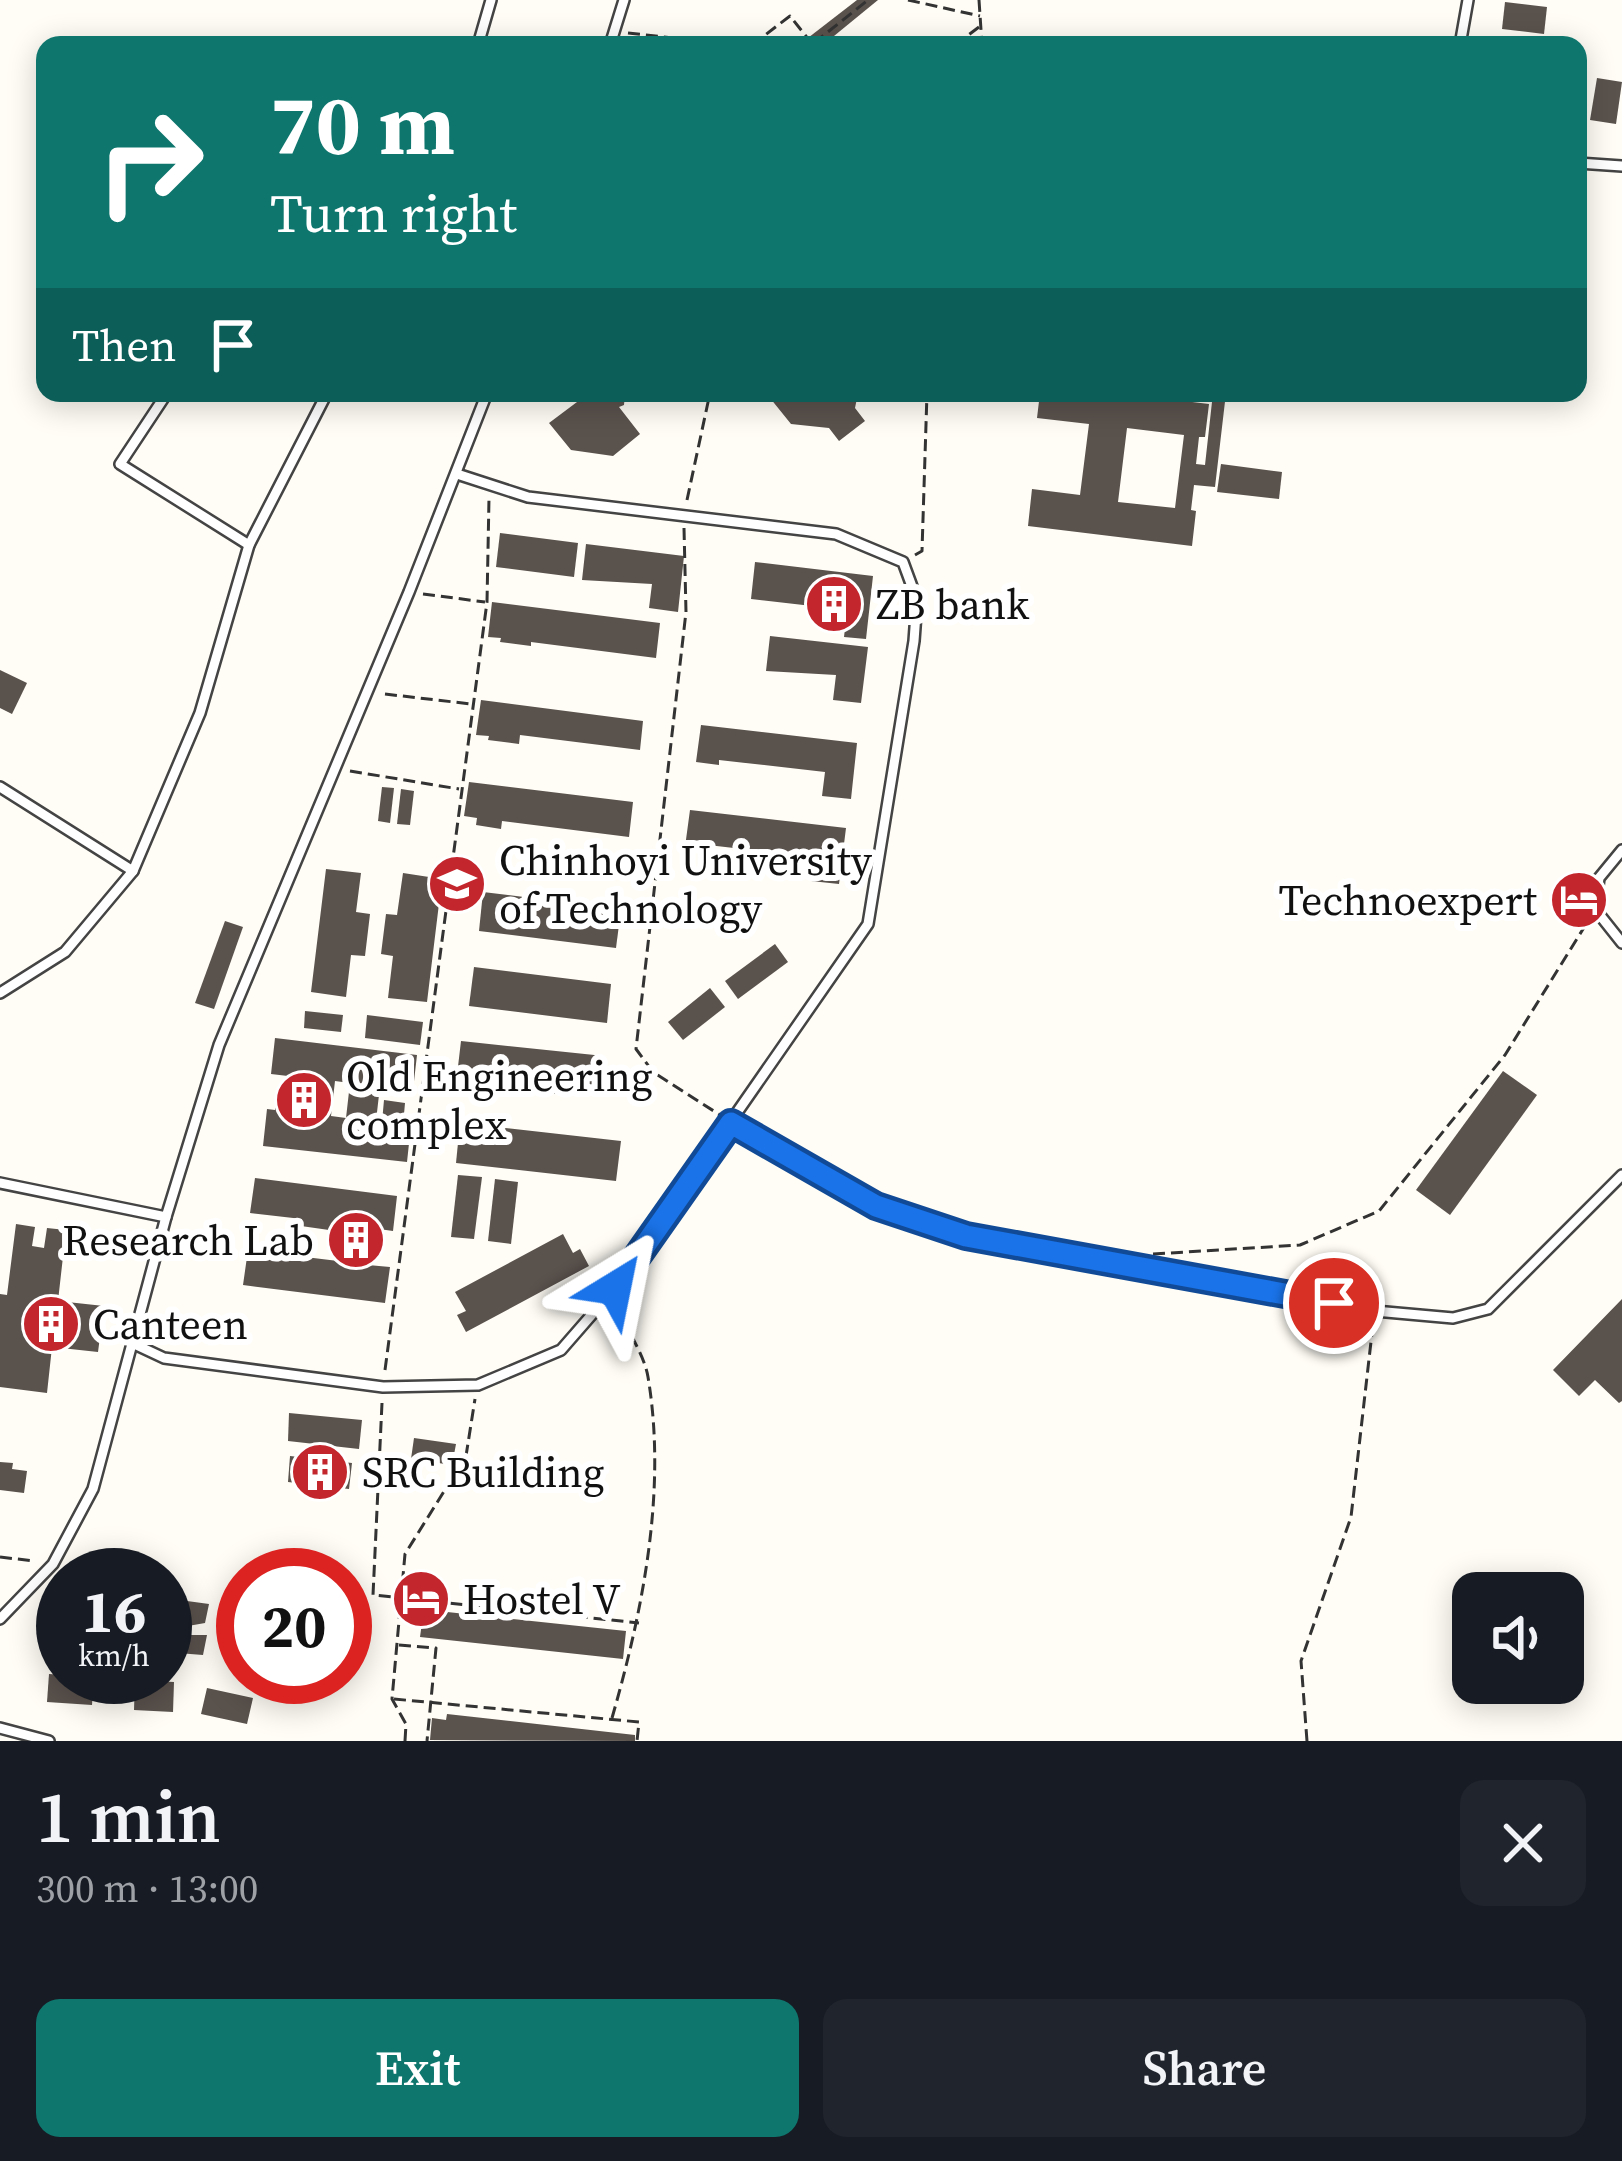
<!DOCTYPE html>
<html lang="en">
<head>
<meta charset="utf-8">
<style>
  :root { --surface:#171b24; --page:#20242c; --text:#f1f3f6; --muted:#9ea1a6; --accent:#0f766e }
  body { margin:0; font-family:"Source Serif 4",serif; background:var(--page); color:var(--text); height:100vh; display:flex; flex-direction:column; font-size:45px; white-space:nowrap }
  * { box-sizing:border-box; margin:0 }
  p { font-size:39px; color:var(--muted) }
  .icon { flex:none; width:66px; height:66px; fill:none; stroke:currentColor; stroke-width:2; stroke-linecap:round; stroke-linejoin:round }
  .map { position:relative; height:1741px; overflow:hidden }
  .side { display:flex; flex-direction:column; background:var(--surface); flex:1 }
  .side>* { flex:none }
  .hud { position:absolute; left:36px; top:36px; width:1551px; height:366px; border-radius:24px; box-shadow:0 6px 30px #0003; background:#0f766e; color:#fff; overflow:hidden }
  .tools { position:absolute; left:1452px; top:1572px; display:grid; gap:24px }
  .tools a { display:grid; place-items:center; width:132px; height:132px; border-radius:24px; background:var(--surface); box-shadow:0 6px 30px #0003; font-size:60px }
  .speed { position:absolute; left:36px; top:1548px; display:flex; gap:24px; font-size:60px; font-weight:700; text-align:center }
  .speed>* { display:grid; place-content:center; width:156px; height:156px; border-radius:50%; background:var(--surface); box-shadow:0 6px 30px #0003; line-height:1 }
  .speed small { font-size:30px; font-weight:400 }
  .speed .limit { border:18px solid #d22; background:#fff; color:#111 }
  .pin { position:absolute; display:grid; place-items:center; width:102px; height:102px; color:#fff; margin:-51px; border:6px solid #fff; border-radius:50%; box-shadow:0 3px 12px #0007 }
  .me { position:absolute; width:132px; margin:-66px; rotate:35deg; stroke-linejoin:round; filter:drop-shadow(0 0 9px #0008) }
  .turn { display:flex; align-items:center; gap:42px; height:252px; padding:0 36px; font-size:54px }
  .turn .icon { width:156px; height:156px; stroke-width:2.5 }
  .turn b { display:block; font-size:84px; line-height:102px }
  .then { display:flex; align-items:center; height:114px; padding:0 36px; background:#0003; gap:24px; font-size:45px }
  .round { display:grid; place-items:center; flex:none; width:126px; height:126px; border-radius:24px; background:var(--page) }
  .summary { display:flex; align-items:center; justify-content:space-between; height:204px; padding:0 36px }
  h1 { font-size:72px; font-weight:600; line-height:90px }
  .primary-button { display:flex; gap:24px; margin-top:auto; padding:24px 36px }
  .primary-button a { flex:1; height:138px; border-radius:24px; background:var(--accent); color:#fff; font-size:48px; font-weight:600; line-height:138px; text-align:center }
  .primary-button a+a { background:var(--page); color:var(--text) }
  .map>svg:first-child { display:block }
  .building { fill:#5a524d; fill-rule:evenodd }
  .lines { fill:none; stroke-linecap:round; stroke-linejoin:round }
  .service-casing { stroke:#444; stroke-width:14 }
  .path { stroke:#333; stroke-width:3; stroke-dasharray:12 6; stroke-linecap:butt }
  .service { stroke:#fff; stroke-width:9 }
  .route-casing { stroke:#114b97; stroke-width:30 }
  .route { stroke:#1a73e8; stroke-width:21 }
  .labels { text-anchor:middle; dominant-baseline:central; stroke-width:12; stroke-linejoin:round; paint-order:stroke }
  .poi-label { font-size:42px; fill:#111; stroke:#fff; text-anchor:start }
</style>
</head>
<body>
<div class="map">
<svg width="1622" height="1741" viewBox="0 0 1622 1741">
  <rect width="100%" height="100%" fill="#fffdf5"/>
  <g class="building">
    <path d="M 857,0 L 878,0 L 823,45 L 807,45 L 804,41 Z"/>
    <path d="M 1505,2 L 1547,7 L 1544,34 L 1502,29 Z"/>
    <path d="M 1597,78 L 1622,82 L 1616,124 L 1590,120 Z"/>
    <path d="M 574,393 L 625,393 L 624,405 L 619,407 L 640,434 L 613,456 L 571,450 L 549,423 L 577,402 Z"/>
    <path d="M 766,393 L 858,393 L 855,408 L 865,421 L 839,441 L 829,428 L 791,424 Z"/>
    <path d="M 1040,393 L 1117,393 L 1209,404 L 1205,437 L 1199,437 L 1196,464 L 1205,465 L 1213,393 L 1226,393 L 1215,487 L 1194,485 L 1191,510 L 1196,511 L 1192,546 L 1028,526 L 1032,489 L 1080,495 L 1089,424 L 1037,418 ZM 1127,428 L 1184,435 L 1175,508 L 1118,502 Z"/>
    <path d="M 1221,464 L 1282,472 L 1279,499 L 1217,492 Z"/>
    <path d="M 500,533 L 578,543 L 574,577 L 496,567 Z"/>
    <path d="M 586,544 L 684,556 L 678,612 L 649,608 L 652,584 L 582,580 Z"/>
    <path d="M 755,562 L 873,576 L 866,639 L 844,637 L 847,610 L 751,599 Z"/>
    <path d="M 492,602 L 660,623 L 656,658 L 531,642 L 531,646 L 500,642 L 501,638 L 488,637 Z"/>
    <path d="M 770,636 L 868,647 L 861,703 L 833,700 L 836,675 L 766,671 Z"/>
    <path d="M 0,670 L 27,683 L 12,714 L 0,708 Z"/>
    <path d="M 481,700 L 643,721 L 640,750 L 520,735 L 519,744 L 488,740 L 489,736 L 476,735 Z"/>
    <path d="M 701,725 L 857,743 L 851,799 L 822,796 L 825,772 L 719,760 L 719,765 L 696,762 Z"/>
    <path d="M 469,782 L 633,802 L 629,837 L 502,821 L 501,829 L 476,825 L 477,818 L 464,816 Z"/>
    <path d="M 382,787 L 394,788 L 390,823 L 378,821 Z"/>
    <path d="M 401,789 L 414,791 L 410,825 L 397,824 Z"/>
    <path d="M 690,810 L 846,828 L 839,884 L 811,881 L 813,857 L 708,845 L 707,849 L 685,847 Z"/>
    <path d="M 326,869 L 361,873 L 356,912 L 370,914 L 365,956 L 351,955 L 346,997 L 311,992 Z"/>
    <path d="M 403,873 L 442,879 L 427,1002 L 388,998 L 393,956 L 381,954 L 386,914 L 397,915 Z"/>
    <path d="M 483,892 L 621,909 L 616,948 L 479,931 Z"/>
    <path d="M 225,921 L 243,927 L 214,1009 L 195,1003 Z"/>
    <path d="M 775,944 L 788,962 L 738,999 L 725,981 Z"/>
    <path d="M 474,967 L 611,984 L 607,1023 L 469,1006 Z"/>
    <path d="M 710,988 L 725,1007 L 683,1040 L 668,1022 Z"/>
    <path d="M 305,1011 L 343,1015 L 341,1032 L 304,1028 Z"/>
    <path d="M 367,1015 L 423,1022 L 420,1045 L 365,1038 Z"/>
    <path d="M 275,1038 L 417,1055 L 413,1090 L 380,1086 L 376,1121 L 382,1122 L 384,1100 L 405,1103 L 403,1125 L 411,1125 L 407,1162 L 263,1146 L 267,1109 L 275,1110 L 276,1097 L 302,1100 L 305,1078 L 271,1074 ZM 335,1081 L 350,1083 L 346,1118 L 331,1116 Z"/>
    <path d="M 461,1041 L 604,1056 L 600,1092 L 556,1087 L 555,1094 L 529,1091 L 530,1083 L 524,1083 L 523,1090 L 495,1087 L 496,1080 L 457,1075 Z"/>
    <path d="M 1503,1071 L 1537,1095 L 1450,1215 L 1416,1190 Z"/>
    <path d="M 460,1123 L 621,1141 L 616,1181 L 456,1163 Z"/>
    <path d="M 458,1175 L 482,1177 L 474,1239 L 451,1237 Z"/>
    <path d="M 255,1178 L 397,1196 L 393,1231 L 372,1228 L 368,1265 L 390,1267 L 385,1303 L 243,1285 L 248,1250 L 338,1261 L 342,1224 L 337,1224 L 336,1231 L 301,1226 L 302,1219 L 250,1213 Z"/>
    <path d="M 495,1179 L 518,1182 L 511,1244 L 488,1241 Z"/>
    <path d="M 16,1224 L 35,1227 L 32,1246 L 44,1248 L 47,1228 L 66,1230 L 58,1301 L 104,1306 L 98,1352 L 52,1347 L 47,1393 L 0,1387 L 0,1294 L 7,1295 Z"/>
    <path d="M 563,1234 L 573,1253 L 580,1249 L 589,1266 L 466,1332 L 457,1315 L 466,1311 L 455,1292 Z"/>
    <path d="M 1622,1299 L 1622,1401 L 1619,1403 L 1595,1380 L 1579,1396 L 1553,1370 Z"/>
    <path d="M 289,1413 L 362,1420 L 359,1449 L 288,1441 Z"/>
    <path d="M 414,1438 L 456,1444 L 452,1465 L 411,1459 Z"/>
    <path d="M 290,1456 L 352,1463 L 349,1489 L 288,1482 Z"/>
    <path d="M 0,1462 L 13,1463 L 12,1469 L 27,1471 L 24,1493 L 0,1490 Z"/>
    <path d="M 165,1598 L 209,1604 L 205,1623 L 188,1626 L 186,1635 L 207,1635 L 203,1655 L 165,1652 L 165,1638 L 173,1638 L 175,1617 L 165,1617 Z"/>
    <path d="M 438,1611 L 626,1631 L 623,1659 L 420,1637 L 423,1615 L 437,1617 Z"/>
    <path d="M 49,1674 L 94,1677 L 92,1705 L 47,1702 Z"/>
    <path d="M 135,1680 L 174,1682 L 173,1712 L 134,1710 Z"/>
    <path d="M 207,1688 L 253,1698 L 247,1724 L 201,1714 Z"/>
    <path d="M 447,1714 L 635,1735 L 635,1741 L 430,1740 L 432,1718 L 446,1720 Z"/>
  </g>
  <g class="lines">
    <defs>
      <g id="service">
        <path d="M 478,45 L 491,0"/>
        <path d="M 610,45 L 624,0"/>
        <path d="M 1460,45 L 1468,0"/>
        <path d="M 1578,163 L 1622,166"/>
        <path d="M 167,393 L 120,464 L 249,545"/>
        <path d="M 0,787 L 133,871"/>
        <path d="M 1622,850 L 1599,878 L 1595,909 L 1622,943"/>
        <path d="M 0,993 L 65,952 L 133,871 L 200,713 L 249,545 L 327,393"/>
        <path d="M 731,1123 L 876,1206 L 966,1236 L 1375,1311 L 1453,1318 L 1488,1309 L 1622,1175"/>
        <path d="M 0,1183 L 166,1217"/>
        <path d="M 132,1343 L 164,1358 L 383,1387 L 478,1385 L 561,1350 L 615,1288 L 868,924 L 914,641 L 917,600 L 903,562 L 836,534 L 528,497 L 457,474"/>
        <path d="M 0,1619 L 53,1564 L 93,1489 L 166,1217 L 219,1045 L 409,592 L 487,393"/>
        <path d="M 0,1728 L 49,1741"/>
      </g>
    </defs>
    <use href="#service" class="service-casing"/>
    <g class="path">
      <path d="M 908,0 L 980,16"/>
      <path d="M 979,0 L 982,45"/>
      <path d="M 628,33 L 683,39 L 688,45"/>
      <path d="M 814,43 L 868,0"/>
      <path d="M 752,45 L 790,16 L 813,45"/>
      <path d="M 955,45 L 979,27"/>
      <path d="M 687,500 L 710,393"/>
      <path d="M 684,528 L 686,612 L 636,1049 L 653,1072 L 720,1115"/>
      <path d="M 915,555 L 922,551 L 927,393"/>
      <path d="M 423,594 L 485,602"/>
      <path d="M 385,694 L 471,704"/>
      <path d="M 350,771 L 459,789"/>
      <path d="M 1153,1254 L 1300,1245 L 1379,1211 L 1505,1055 L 1588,921"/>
      <path d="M 385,1370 L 487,602 L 489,498"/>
      <path d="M 382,1403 L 373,1595 L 639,1623"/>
      <path d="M 0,1557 L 34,1561"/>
      <path d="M 399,1645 L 436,1648 L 427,1741"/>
      <path d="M 394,1699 L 639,1722 L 637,1741"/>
      <path d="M 612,1718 C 643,1610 667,1490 648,1377 C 644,1353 626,1331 620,1308"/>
      <path d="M 405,1741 L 406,1724 L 392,1699 L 405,1554 L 466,1456 L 475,1399"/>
      <path d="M 1307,1741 L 1301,1661 L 1351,1517 L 1373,1324"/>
    </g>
    <use href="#service" class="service"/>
  </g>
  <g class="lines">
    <defs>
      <path id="route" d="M 615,1288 L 731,1123 L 876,1206 L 966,1236 L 1334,1303"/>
    </defs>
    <use href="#route" class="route-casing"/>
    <use href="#route" class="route"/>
  </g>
  <defs>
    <symbol id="building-disc" viewBox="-11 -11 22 22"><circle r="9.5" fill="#c4262e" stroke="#fff"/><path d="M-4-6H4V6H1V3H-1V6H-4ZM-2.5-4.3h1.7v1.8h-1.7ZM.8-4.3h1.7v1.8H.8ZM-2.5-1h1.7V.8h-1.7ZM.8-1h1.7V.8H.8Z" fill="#fff"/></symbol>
    <symbol id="university-disc" viewBox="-11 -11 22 22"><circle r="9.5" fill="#c4262e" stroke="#fff"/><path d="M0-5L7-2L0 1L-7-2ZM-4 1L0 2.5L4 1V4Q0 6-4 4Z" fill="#fff"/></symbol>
    <symbol id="hotel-disc" viewBox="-11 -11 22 22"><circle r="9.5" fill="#c4262e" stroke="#fff"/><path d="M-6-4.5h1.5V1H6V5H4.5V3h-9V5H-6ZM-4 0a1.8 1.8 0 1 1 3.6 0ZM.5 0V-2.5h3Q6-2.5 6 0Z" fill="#fff"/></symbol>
  </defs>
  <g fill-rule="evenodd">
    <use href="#building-disc" x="801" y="571" width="66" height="66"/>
    <use href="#university-disc" x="424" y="851" width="66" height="66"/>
    <use href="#hotel-disc" x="1546" y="867" width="66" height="66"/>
    <use href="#building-disc" x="271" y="1067" width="66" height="66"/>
    <use href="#building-disc" x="323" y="1207" width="66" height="66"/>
    <use href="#building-disc" x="18" y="1291" width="66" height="66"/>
    <use href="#building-disc" x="287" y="1439" width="66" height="66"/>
    <use href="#hotel-disc" x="388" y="1566" width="66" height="66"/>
  </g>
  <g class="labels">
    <g class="poi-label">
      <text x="876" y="604">ZB bank</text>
      <text x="499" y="860">Chinhoyi University<tspan x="499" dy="48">of Technology</tspan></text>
      <text x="1537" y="900" text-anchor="end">Technoexpert</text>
      <text x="346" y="1076">Old Engineering<tspan x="346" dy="48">complex</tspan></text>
      <text x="314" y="1240" text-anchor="end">Research Lab</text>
      <text x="93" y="1324">Canteen</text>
      <text x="362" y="1472">SRC Building</text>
      <text x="463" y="1599">Hostel V</text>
    </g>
  </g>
</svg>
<div class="tools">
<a><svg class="icon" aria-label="sound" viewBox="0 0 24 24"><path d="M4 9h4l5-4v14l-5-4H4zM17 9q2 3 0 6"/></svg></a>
</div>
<div class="speed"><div>16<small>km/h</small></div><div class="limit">20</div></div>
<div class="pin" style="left:1334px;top:1303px;background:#d93025"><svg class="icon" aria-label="arrive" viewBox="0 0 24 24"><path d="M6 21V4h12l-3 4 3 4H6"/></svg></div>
<svg class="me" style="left:615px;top:1288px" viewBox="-20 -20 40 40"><path d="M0-17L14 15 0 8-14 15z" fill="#1a73e8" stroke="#fff" stroke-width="4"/></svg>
<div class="hud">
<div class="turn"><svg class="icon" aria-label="right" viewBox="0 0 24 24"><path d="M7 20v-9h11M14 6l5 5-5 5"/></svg><div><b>70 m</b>Turn right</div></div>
<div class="then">Then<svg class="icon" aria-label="arrive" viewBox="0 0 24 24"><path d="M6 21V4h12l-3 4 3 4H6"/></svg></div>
</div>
</div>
<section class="side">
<div class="summary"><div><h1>1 min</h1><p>300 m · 13:00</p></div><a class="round"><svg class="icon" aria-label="close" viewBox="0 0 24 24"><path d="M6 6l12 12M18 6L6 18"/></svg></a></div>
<div class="primary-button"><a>Exit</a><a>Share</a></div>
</section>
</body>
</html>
